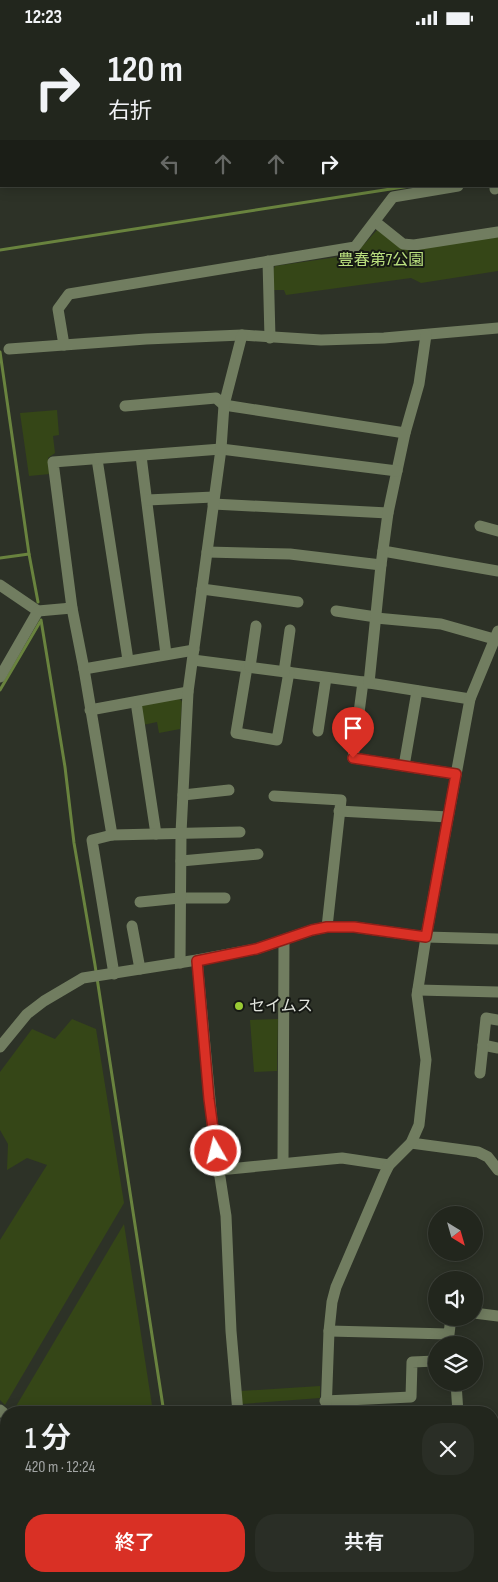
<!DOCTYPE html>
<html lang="ja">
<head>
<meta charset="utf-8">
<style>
  :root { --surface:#22261d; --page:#2a2e26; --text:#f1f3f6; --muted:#a2a5a4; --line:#3f433b; --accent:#d93025 }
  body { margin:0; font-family:"Sofia Sans Condensed","Noto Sans JP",sans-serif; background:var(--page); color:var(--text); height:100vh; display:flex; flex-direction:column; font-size:19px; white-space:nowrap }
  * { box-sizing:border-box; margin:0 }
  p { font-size:16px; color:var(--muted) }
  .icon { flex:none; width:28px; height:28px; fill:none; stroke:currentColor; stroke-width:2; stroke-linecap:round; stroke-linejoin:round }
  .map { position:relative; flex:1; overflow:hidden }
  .drawer { position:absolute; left:0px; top:1371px; width:499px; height:176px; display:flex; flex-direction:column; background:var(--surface); border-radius:20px 20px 0 0; box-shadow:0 2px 12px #0003,0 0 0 1px var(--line) }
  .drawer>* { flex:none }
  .banner { position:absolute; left:0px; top:0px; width:499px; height:152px; box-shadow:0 2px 12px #0003,0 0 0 1px var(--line); background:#22261d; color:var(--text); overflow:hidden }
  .needle { width:32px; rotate:143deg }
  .fabs { position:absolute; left:428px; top:1171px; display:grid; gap:10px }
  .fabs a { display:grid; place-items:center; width:55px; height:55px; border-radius:50%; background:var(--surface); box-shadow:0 2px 12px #0003,0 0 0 1px var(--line); font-size:25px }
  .pin { position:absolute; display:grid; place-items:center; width:42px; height:42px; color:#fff; margin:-51px -21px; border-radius:50% 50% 50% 0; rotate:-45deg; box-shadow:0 0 5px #0007 }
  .pin .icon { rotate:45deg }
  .me { position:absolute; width:55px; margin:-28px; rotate:352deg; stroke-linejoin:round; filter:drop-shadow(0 0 4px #0008) }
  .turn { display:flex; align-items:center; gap:18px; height:105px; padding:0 25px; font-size:22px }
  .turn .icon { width:65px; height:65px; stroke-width:2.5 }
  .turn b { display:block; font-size:35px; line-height:42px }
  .lanes { display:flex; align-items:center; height:48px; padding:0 25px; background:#0003; justify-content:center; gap:25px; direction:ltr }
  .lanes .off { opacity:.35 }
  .round { display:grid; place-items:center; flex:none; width:52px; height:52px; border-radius:20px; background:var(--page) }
  .headline { display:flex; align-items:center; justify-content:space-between; height:85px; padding:0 25px }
  h1 { font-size:30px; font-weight:600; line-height:38px }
  .action { display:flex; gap:10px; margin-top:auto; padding:10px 25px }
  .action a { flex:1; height:58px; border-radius:20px; background:var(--accent); color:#fff; font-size:20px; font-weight:600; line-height:58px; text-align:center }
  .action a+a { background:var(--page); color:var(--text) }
  .status { display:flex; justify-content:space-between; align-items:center; height:35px; padding:0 25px; background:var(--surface); direction:ltr }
  .status svg { height:14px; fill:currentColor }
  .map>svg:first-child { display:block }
  .green { fill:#354617 }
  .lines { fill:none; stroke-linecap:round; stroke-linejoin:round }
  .stream { stroke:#69833e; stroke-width:3 }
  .minor { stroke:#717d60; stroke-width:11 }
  .route-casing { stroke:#8d1f18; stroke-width:12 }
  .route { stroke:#d93025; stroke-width:9 }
  .poi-dot { fill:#9acb34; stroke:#161914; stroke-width:2 }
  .labels { text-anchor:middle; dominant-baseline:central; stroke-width:4; stroke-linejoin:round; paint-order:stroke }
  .park-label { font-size:16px; fill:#bbe17f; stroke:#161914 }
  .poi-label { font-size:16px; fill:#e2e5de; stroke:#161914; text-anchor:start }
</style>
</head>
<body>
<div class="status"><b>12:23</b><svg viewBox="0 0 49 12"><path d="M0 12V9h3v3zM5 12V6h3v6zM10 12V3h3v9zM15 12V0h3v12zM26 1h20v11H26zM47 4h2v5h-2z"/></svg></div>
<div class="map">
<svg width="498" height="1547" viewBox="0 0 498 1547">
  <rect width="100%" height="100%" fill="#2d3227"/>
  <g class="green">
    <path d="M 378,194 L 402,212 L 498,202 L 498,236 L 421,248 L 411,243 L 286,260 L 284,255 L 274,255 L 272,237 L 275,231 L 345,221 L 357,217 Z"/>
    <path d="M 57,375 L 59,400 L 53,401 L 55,418 L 48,423 L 50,439 L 29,441 L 20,378 Z"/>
    <path d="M 180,664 L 182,667 L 180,694 L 159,698 L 157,687 L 143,690 L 140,670 Z"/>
    <path d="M 72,984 L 96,994 L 124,1168 L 5,1370 L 0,1365 L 0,1205 L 47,1130 L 27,1123 L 7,1135 L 8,1109 L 0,1095 L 0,1037 L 32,994 L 55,1004 Z"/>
    <path d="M 278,984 L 277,1036 L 254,1037 L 250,985 Z"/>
    <path d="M 124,1189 L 153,1377 L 18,1377 L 15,1373 Z"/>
    <path d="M 320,1351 L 320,1363 L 242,1369 L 240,1356 Z"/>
  </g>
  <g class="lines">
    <g class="stream">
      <path d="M 0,215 L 410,151"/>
      <path d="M 0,317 L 29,519 L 38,567"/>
      <path d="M 0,523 L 29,519"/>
      <path d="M 41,585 L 65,732 L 74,808 L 95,930 L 164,1378"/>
      <path d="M 0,655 L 40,587"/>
      <path d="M 193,1541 L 195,1547"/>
    </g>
    <g class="minor">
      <path d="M 226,1 L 234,0"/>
      <path d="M 0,36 L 1,36"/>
      <path d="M 495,151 L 495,154"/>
      <path d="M 378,189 L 403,209 L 414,210 L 498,197"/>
      <path d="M 268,226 L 270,303"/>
      <path d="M 64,310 L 58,274 L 69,259 L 355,212 L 393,162 L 458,151"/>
      <path d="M 9,314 L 146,304 L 242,300 L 321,305 L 384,303 L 498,293"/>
      <path d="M 125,371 L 216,363 L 224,370 L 405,398"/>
      <path d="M 141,421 L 166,619"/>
      <path d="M 97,424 L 128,625"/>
      <path d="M 147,465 L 214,462"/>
      <path d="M 213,469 L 388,478"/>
      <path d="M 480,491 L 498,496"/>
      <path d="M 383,516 L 498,536"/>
      <path d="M 207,517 L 290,519 L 381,530"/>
      <path d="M 0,550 L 38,576 L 72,573"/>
      <path d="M 202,554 L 298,567"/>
      <path d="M 336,576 L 376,582"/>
      <path d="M 376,583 L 441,589 L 494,604"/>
      <path d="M 193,625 L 363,647 L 470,664"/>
      <path d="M 247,632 L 236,698 L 277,705 L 289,637"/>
      <path d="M 250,632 L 256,591"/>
      <path d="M 84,634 L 194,615"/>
      <path d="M 284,637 L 290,595"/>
      <path d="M 0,642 L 38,576"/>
      <path d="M 363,647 L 353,723 L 456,739"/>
      <path d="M 369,648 L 381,530 L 388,478 L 405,398 L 419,349 L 426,300"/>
      <path d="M 136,667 L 156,799"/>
      <path d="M 90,675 L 188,657"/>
      <path d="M 318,696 L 326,643"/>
      <path d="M 404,731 L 417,656"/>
      <path d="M 183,760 L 229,755"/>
      <path d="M 274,761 L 341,765 L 327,892"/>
      <path d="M 339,776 L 448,782"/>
      <path d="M 112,800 L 84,634 L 72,573 L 53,427 L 221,414 L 397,436"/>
      <path d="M 181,826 L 258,819"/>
      <path d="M 140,867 L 180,863 L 225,863"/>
      <path d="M 132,891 L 140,934"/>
      <path d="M 197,925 L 213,1097 L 226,1181 L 231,1296 L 238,1378"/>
      <path d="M 180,928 L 181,798 L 188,657 L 221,414 L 224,370 L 242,300"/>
      <path d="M 114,939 L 92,805 L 112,800 L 240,797"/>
      <path d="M 418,955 L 498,957"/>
      <path d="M 483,1010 L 498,1013"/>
      <path d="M 0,1012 L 27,979 L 44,966 L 83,943 L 197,925 L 256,914 L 312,895 L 327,892 L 354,892 L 426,902 L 498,904"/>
      <path d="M 480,1038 L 486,983 L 498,985"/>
      <path d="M 411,1108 L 478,1117 L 488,1122 L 498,1135"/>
      <path d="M 283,1128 L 284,905"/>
      <path d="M 219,1135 L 342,1123 L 389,1130"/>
      <path d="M 474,1278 L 498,1281"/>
      <path d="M 329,1296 L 449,1299 L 451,1282"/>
      <path d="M 456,1348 L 458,1378"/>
      <path d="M 325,1366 L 411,1362 L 412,1327 L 436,1326"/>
      <path d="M 0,1375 L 6,1380"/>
      <path d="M 326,1378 L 329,1296 L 332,1267 L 336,1252 L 384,1140 L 389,1130 L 411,1108 L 419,1090 L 426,1025 L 417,960 L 426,902 L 470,664 L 498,596"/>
      <path d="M 492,1430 L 498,1429"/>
      <path d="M 492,1538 L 498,1539"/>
      <path d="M 37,1541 L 47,1547"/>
      <path d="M 138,1541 L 147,1547"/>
      <path d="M 246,1541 L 246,1547"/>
      <path d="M 337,1541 L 337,1547"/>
      <path d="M 380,1541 L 380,1547"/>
      <path d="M 423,1541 L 424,1547"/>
      <path d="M 473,1541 L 473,1547"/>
      <path d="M 182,1547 L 186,1541"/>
    </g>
  </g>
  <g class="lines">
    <defs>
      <path id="route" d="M 216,1116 L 209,1064 L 197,926 L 256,914 L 312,895 L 327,892 L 354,892 L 426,902 L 456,739 L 353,723"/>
    </defs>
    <use href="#route" class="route-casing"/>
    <use href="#route" class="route"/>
  </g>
  <circle class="poi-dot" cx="239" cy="971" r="5"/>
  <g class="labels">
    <g class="park-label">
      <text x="381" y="225">豊春第7公園</text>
    </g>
    <g class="poi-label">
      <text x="249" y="971">セイムス</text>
    </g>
  </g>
</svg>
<div class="fabs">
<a><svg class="needle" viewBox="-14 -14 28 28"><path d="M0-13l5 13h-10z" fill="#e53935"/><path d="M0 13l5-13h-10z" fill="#a2a5a4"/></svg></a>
<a><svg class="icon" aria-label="sound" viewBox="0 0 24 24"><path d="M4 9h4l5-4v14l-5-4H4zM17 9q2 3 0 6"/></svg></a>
<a><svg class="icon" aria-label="layers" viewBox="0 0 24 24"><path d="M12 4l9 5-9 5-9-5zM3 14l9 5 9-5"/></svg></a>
</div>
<div class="pin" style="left:353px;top:723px;background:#d93025"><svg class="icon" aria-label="arrive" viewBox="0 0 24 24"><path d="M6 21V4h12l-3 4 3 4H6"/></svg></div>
<svg class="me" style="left:216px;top:1116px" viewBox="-20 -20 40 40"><circle r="17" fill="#d93025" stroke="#fff" stroke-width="3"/><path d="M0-11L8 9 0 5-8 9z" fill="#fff"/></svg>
<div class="banner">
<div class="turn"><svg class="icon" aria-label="right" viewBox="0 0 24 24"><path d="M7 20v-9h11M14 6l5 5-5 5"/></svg><div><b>120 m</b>右折</div></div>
<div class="lanes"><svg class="icon off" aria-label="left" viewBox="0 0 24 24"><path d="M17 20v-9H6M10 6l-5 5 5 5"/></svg><svg class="icon off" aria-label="ahead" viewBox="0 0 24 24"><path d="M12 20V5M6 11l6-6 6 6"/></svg><svg class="icon off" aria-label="ahead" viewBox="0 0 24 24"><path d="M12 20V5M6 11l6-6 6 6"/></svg><svg class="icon" aria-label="right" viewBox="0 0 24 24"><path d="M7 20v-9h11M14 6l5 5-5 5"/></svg></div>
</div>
<section class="drawer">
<div class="headline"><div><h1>1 分</h1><p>420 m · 12:24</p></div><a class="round"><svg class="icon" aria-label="close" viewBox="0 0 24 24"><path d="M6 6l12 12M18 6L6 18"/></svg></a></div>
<div class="action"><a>終了</a><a>共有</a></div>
</section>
</div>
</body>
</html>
